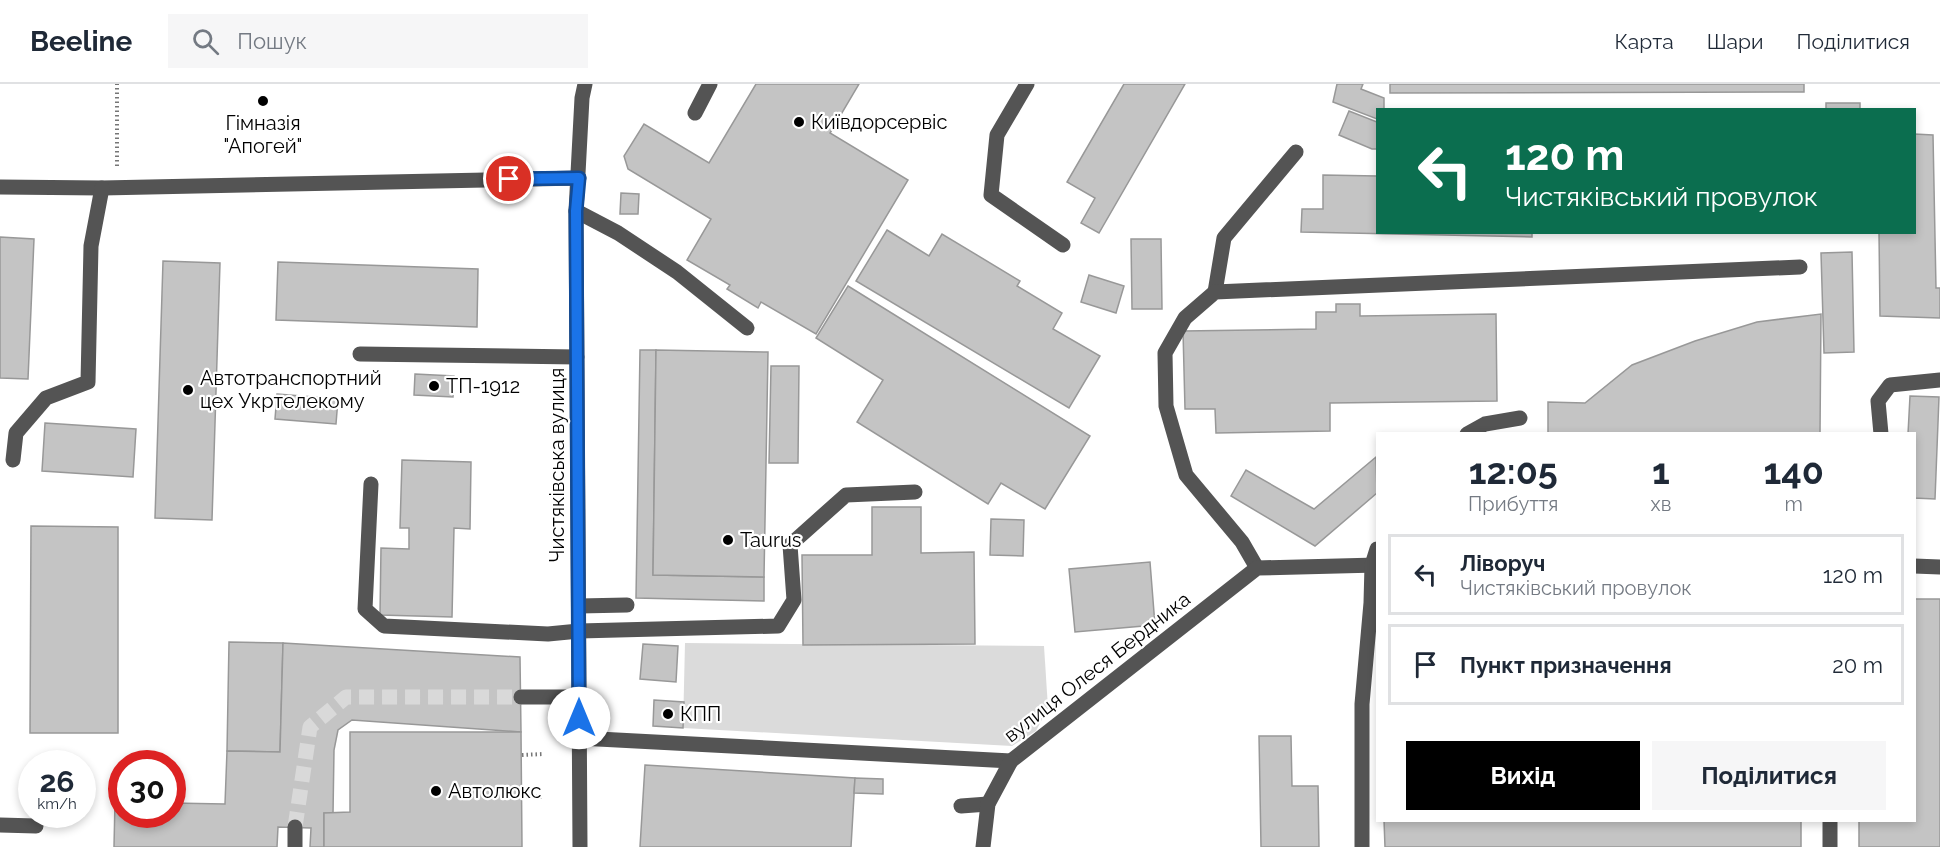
<!DOCTYPE html>
<html lang="uk">
<head>
<meta charset="utf-8">
<style>
  :root { --surface:#fff; --page:#f6f6f7; --text:#1f2937; --muted:#747a83; --line:#e0e1e3; --accent:#000 }
  body { margin:0; font-family:Raleway,sans-serif; background:var(--page); color:var(--text); height:100vh; display:flex; flex-direction:column; font-size:22px; white-space:nowrap }
  * { box-sizing:border-box; margin:0 }
  p { font-size:20px; color:var(--muted) }
  .icon { flex:none; width:33px; height:33px; fill:none; stroke:currentColor; stroke-width:2; stroke-linecap:round; stroke-linejoin:round }
  .map { position:relative; flex:1; overflow:hidden }
  .side { position:absolute; left:1376px; top:348px; width:540px; height:390px; display:flex; flex-direction:column; background:var(--surface); border-radius:0px; box-shadow:0 3px 9px #0003 }
  .side>* { flex:none }
  .top-card { position:absolute; left:1376px; top:24px; width:540px; height:126px; border-radius:0px; box-shadow:0 3px 9px #0003; background:#0b6e4f; color:#fff; overflow:hidden }
  .speed { position:absolute; left:18px; top:666px; display:flex; gap:12px; font-size:30px; font-weight:700; text-align:center }
  .speed>* { display:grid; place-content:center; width:78px; height:78px; border-radius:50%; background:var(--surface); box-shadow:0 3px 9px #0003; line-height:1 }
  .speed small { font-size:15px; font-weight:400 }
  .speed .limit { border:9px solid #d22; background:#fff; color:#111 }
  .pin { position:absolute; display:grid; place-items:center; width:51px; height:51px; color:#fff; margin:-26px; border:3px solid #fff; border-radius:50%; box-shadow:0 2px 6px #0007 }
  .me { position:absolute; width:66px; margin:-33px; rotate:0deg; stroke-linejoin:round; filter:drop-shadow(0 0 4px #0008) }
  .turn { display:flex; align-items:center; gap:21px; height:126px; padding:0 30px; font-size:27px }
  .turn .icon { width:78px; height:78px; stroke-width:2.5 }
  .turn b { display:block; font-size:42px; line-height:51px }
  .eta { display:flex; justify-content:space-evenly; align-items:center; height:102px; text-align:center }
  .eta b { font-size:36px; font-weight:700; line-height:42px }
  .cta { display:flex; gap:12px; margin-top:auto; padding:12px 30px }
  .cta a { flex:1; height:69px; border-radius:0px; background:var(--accent); color:#fff; font-size:24px; font-weight:700; line-height:69px; text-align:center }
  .cta a+a { background:var(--page); color:var(--text) }
  ul { padding:0; list-style:none }
  li { display:flex; align-items:center; gap:18px; height:81px; margin:0 12px 9px; padding:0 18px; border:3px solid var(--line); border-radius:0px }
  li div { flex:1 }
  li b { display:block; font-size:22px }
  li em { font-style:normal }
  header { display:flex; align-items:center; gap:36px; box-sizing:border-box; height:84px; padding:0 30px; background:var(--surface); border-bottom:2px solid var(--line) }
  header strong { font-size:28px }
  nav { display:flex; gap:33px; margin-inline-start:auto; font-size:21px }
  .search { width:420px; height:54px; background:var(--page); display:flex; align-items:center; gap:15px; box-sizing:border-box; padding:0 21px; border-radius:0px; color:var(--muted); font-size:22px }
  .map>svg:first-child { display:block }
  .green { fill:#dbdbdb }
  .building { fill:#c4c4c4; stroke:#989898; stroke-width:1.5 }
  .lines { fill:none; stroke-linecap:round; stroke-linejoin:round }
  .minor-tunnel { stroke:#d9d9d9; stroke-width:15; stroke-dasharray:15 8; stroke-linecap:butt }
  .path { stroke:#767676; stroke-width:4; stroke-dasharray:1.5 3; stroke-linecap:butt }
  .minor { stroke:#545454; stroke-width:15 }
  .route-casing { stroke:#114b97; stroke-width:15 }
  .route { stroke:#1a73e8; stroke-width:10 }
  .poi-dot { fill:#000; stroke:#fff; stroke-width:2 }
  .labels { text-anchor:middle; dominant-baseline:central; stroke-width:4.5; stroke-linejoin:round; paint-order:stroke }
  .poi-label { font-size:20px; fill:#000; stroke:#fff; text-anchor:start }
  .street-label { font-size:20px; fill:#000; stroke:#fff }
</style>
</head>
<body>
<header>
<strong>Beeline</strong>
<div class="search"><svg class="icon" aria-label="search" viewBox="0 0 24 24"><circle cx="10" cy="10" r="6"/><path d="M15 15l6 6"/></svg>Пошук</div>
<nav><a>Карта</a><a>Шари</a><a>Поділитися</a></nav>
</header>
<div class="map">
<svg width="1940" height="763" viewBox="0 0 1940 763">
  <rect width="100%" height="100%" fill="#fff"/>
  <path class="green" d="M 685,559 L 1044,562 L 1048,624 L 1036,647 L 1012,662 L 683,644 Z"/>
  <g class="building">
    <path d="M 756,0 L 859,0 L 830,49 L 908,96 L 816,250 L 761,218 L 758,224 L 727,205 L 730,201 L 687,176 L 711,135 L 628,85 L 624,72 L 644,40 L 709,79 Z"/>
    <path d="M 1124,0 L 1185,0 L 1099,149 L 1081,139 L 1095,114 L 1067,98 Z"/>
    <path d="M 1337,0 L 1363,0 L 1361,5 L 1384,14 L 1384,26 L 1377,26 L 1377,35 L 1333,18 Z"/>
    <path d="M 1390,0 L 1804,0 L 1804,8 L 1390,9 Z"/>
    <rect x="1826" y="19" width="34" height="7"/>
    <path d="M 1349,27 L 1377,38 L 1377,65 L 1372,65 L 1339,51 Z"/>
    <path d="M 1914,50 L 1933,51 L 1936,204 L 1940,204 L 1940,234 L 1880,232 L 1879,148 L 1914,148 Z"/>
    <path d="M 1323,91 L 1377,92 L 1377,148 L 1532,148 L 1532,153 L 1301,148 L 1302,125 L 1323,125 Z"/>
    <path d="M 621,109 L 639,110 L 638,130 L 620,130 Z"/>
    <path d="M 887,146 L 929,172 L 942,150 L 1020,197 L 1017,202 L 1062,229 L 1053,245 L 1100,272 L 1069,324 L 856,197 Z"/>
    <path d="M 0,153 L 34,155 L 28,295 L 0,294 Z"/>
    <path d="M 1131,155 L 1161,155 L 1162,225 L 1132,225 Z"/>
    <path d="M 1852,168 L 1854,268 L 1824,269 L 1821,169 Z"/>
    <path d="M 163,177 L 220,179 L 212,436 L 155,434 Z"/>
    <path d="M 278,178 L 478,185 L 477,243 L 276,236 Z"/>
    <path d="M 1089,191 L 1124,202 L 1116,229 L 1081,218 Z"/>
    <path d="M 848,202 L 1090,352 L 1045,425 L 1001,399 L 988,420 L 857,338 L 883,296 L 816,254 Z"/>
    <path d="M 1336,220 L 1360,220 L 1360,232 L 1496,230 L 1497,317 L 1330,319 L 1330,347 L 1216,349 L 1215,325 L 1185,325 L 1183,247 L 1316,245 L 1316,228 L 1336,228 Z"/>
    <path d="M 1821,230 L 1820,350 L 1548,350 L 1548,318 L 1585,319 L 1632,281 L 1695,257 L 1757,238 Z"/>
    <path d="M 640,266 L 656,266 L 653,491 L 764,493 L 764,517 L 636,514 Z"/>
    <path d="M 656,266 L 768,268 L 764,493 L 653,491 Z"/>
    <path d="M 771,282 L 799,282 L 798,379 L 769,379 Z"/>
    <path d="M 415,290 L 454,292 L 453,313 L 414,311 Z"/>
    <path d="M 277,310 L 338,315 L 336,340 L 275,335 Z"/>
    <path d="M 1910,312 L 1939,313 L 1935,415 L 1914,414 L 1914,350 L 1908,350 Z"/>
    <path d="M 45,339 L 136,345 L 133,393 L 42,387 Z"/>
    <path d="M 1376,373 L 1377,409 L 1315,462 L 1231,412 L 1246,386 L 1314,425 Z"/>
    <path d="M 402,376 L 471,378 L 470,445 L 454,444 L 452,533 L 380,531 L 381,464 L 409,465 L 409,444 L 400,444 Z"/>
    <path d="M 872,423 L 921,423 L 921,469 L 974,468 L 975,560 L 803,561 L 802,471 L 872,471 Z"/>
    <path d="M 991,435 L 1024,436 L 1023,472 L 990,471 Z"/>
    <path d="M 31,442 L 118,443 L 118,649 L 30,649 Z"/>
    <path d="M 1150,478 L 1155,541 L 1075,548 L 1069,485 Z"/>
    <path d="M 1914,515 L 1940,515 L 1940,763 L 1859,763 L 1859,736 L 1914,736 Z"/>
    <path d="M 229,558 L 283,559 L 280,668 L 227,667 Z"/>
    <path d="M 283,559 L 520,573 L 521,648 L 352,636 L 338,646 L 334,666 L 333,730 L 324,729 L 324,763 L 310,763 L 311,744 L 278,743 L 277,763 L 114,763 L 115,717 L 122,718 L 122,730 L 172,730 L 172,719 L 225,720 L 227,667 L 280,668 Z"/>
    <path d="M 643,560 L 678,562 L 676,598 L 640,595 Z"/>
    <path d="M 654,616 L 684,618 L 683,644 L 653,642 Z"/>
    <path d="M 350,648 L 521,648 L 522,763 L 324,763 L 324,729 L 350,728 Z"/>
    <path d="M 1259,652 L 1291,652 L 1292,702 L 1318,702 L 1319,763 L 1261,763 Z"/>
    <path d="M 645,681 L 855,694 L 851,763 L 640,763 Z"/>
    <path d="M 855,694 L 883,695 L 883,710 L 854,709 Z"/>
    <path d="M 1384,736 L 1801,736 L 1801,763 L 1385,763 Z"/>
  </g>
  <g class="lines">
    <path class="minor-tunnel" d="M 295,743 L 310,643 L 346,613 L 521,613"/>
    <g class="path">
      <path d="M 117,82 L 117,0"/>
      <path d="M 522,671 L 544,670"/>
      <path d="M 522,712 L 542,713"/>
    </g>
    <g class="minor">
      <path d="M 1027,0 L 997,51 L 991,111 L 1063,161"/>
      <path d="M 695,29 L 710,0"/>
      <path d="M 0,103 L 102,104 L 579,94"/>
      <path d="M 576,127 L 618,149 L 677,188 L 747,244"/>
      <path d="M 1215,208 L 1224,154 L 1296,68"/>
      <path d="M 360,270 L 577,273"/>
      <path d="M 1467,350 L 1485,340 L 1520,334"/>
      <path d="M 1881,350 L 1878,317 L 1890,301 L 1940,296"/>
      <path d="M 13,376 L 16,349 L 46,314 L 88,298 L 91,162 L 102,104"/>
      <path d="M 371,400 L 365,525 L 384,542 L 548,550 L 579,547 L 778,542 L 794,516 L 790,461 L 846,411 L 915,408"/>
      <path d="M 1914,482 L 1940,483"/>
      <path d="M 1257,484 L 1242,458 L 1186,391 L 1166,322 L 1165,269 L 1185,234 L 1215,208 L 1800,183"/>
      <path d="M 579,522 L 627,521"/>
      <path d="M 521,613 L 579,613"/>
      <path d="M 579,654 L 1011,677 L 1257,484 L 1377,481"/>
      <path d="M 961,722 L 988,720"/>
      <path d="M 1830,736 L 1830,763"/>
      <path d="M 0,741 L 36,742"/>
      <path d="M 295,763 L 295,743"/>
      <path d="M 580,763 L 576,127 L 582,14 L 585,0"/>
      <path d="M 983,763 L 988,720 L 1011,677"/>
      <path d="M 1362,763 L 1362,620 L 1371,519 L 1372,481 L 1377,465"/>
    </g>
  </g>
  <g class="lines">
    <defs>
      <path id="route" d="M 509,95 L 579,94 L 576,127 L 579,634"/>
    </defs>
    <use href="#route" class="route-casing"/>
    <use href="#route" class="route"/>
  </g>
  <g class="poi-dot">
    <circle cx="263" cy="17" r="6"/>
    <circle cx="799" cy="38" r="6"/>
    <circle cx="434" cy="302" r="6"/>
    <circle cx="188" cy="306" r="6"/>
    <circle cx="728" cy="456" r="6"/>
    <circle cx="668" cy="630" r="6"/>
    <circle cx="436" cy="707" r="6"/>
  </g>
  <g class="labels">
    <g class="poi-label">
      <text x="811" y="38">Київдорсервіс</text>
      <text x="263" y="39" text-anchor="middle">Гімназія<tspan x="263" dy="23">"Апогей"</tspan></text>
      <text x="200" y="294">Автотранспортний<tspan x="200" dy="23">цех Укртелекому</tspan></text>
      <text x="446" y="302">ТП-1912</text>
      <text x="740" y="456">Taurus</text>
      <text x="680" y="630">КПП</text>
      <text x="448" y="707">Автолюкс</text>
    </g>
    <g class="street-label">
      <text transform="translate(557 381) rotate(-90)">Чистяківська вулиця</text>
      <text transform="translate(1097 583) rotate(-38)">вулиця Олеся Бердника</text>
    </g>
  </g>
</svg>
<div class="speed"><div>26<small>km/h</small></div><div class="limit">30</div></div>
<div class="pin" style="left:509px;top:95px;background:#d93025"><svg class="icon" aria-label="arrive" viewBox="0 0 24 24"><path d="M6 21V4h12l-3 4 3 4H6"/></svg></div>
<svg class="me" style="left:579px;top:634px" viewBox="-20 -20 40 40"><circle r="19" fill="#fff"/><path d="M0-13L10 11 0 6-10 11z" fill="#1a73e8"/></svg>
<div class="top-card">
<div class="turn"><svg class="icon" aria-label="left" viewBox="0 0 24 24"><path d="M17 20v-9H6M10 6l-5 5 5 5"/></svg><div><b>120 m</b>Чистяківський провулок</div></div>
</div>
<section class="side">
<div class="eta">
<div><b>12:05</b><p>Прибуття</p></div>
<div><b>1</b><p>хв</p></div>
<div><b>140</b><p>m</p></div>
</div>
<ul>
<li><svg class="icon" aria-label="left" viewBox="0 0 24 24"><path d="M17 20v-9H6M10 6l-5 5 5 5"/></svg><div><b>Ліворуч</b><p>Чистяківський провулок</p></div><em>120 m</em></li>
<li><svg class="icon" aria-label="arrive" viewBox="0 0 24 24"><path d="M6 21V4h12l-3 4 3 4H6"/></svg><div><b>Пункт призначення</b></div><em>20 m</em></li>
</ul>
<div class="cta"><a>Вихід</a><a>Поділитися</a></div>
</section>
</div>
</body>
</html>
